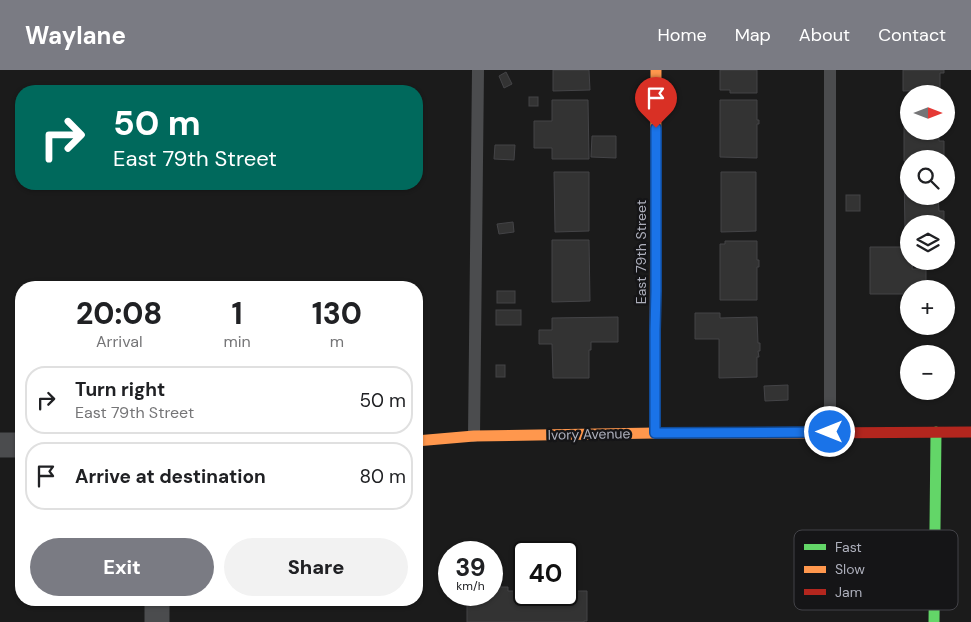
<!DOCTYPE html>
<html lang="en">
<head>
<meta charset="utf-8">
<style>
  :root { --surface:#fff; --page:#f2f2f2; --text:#202124; --muted:#757577; --line:#e0e0e0; --accent:#7a7b83 }
  body { margin:0; font-family:"DM Sans",sans-serif; background:var(--page); color:var(--text); height:100vh; display:flex; flex-direction:column; font-size:19px; white-space:nowrap }
  * { box-sizing:border-box; margin:0 }
  p { font-size:16px; color:var(--muted) }
  .icon { flex:none; width:28px; height:28px; fill:none; stroke:currentColor; stroke-width:2; stroke-linecap:round; stroke-linejoin:round }
  .map { position:relative; flex:1; overflow:hidden }
  .side { position:absolute; left:15px; top:211px; width:408px; height:325px; display:flex; flex-direction:column; background:var(--surface); border-radius:20px; box-shadow:0 1px 4px #0004 }
  .side>* { flex:none }
  .banner { position:absolute; left:15px; top:15px; width:408px; height:105px; border-radius:20px; box-shadow:0 1px 4px #0004; background:#00695c; color:#fff; overflow:hidden }
  .needle { width:32px; rotate:90deg }
  .buttons { position:absolute; left:900px; top:15px; display:grid; gap:10px }
  .buttons a { display:grid; place-items:center; width:55px; height:55px; border-radius:50%; background:var(--surface); box-shadow:0 1px 4px #0004; font-size:25px }
  .speed { position:absolute; left:438px; top:471px; display:flex; gap:10px; font-size:25px; font-weight:700; text-align:center }
  .speed>* { display:grid; place-content:center; width:65px; height:65px; border-radius:50%; background:var(--surface); box-shadow:0 1px 4px #0004; line-height:1 }
  .speed small { font-size:12px; font-weight:400 }
  .speed .limit { border:2px solid #111; border-radius:8px; background:#fff; color:#111 }
  .pin { position:absolute; display:grid; place-items:center; width:42px; height:42px; color:#fff; margin:-51px -21px; border-radius:50% 50% 50% 0; rotate:-45deg; box-shadow:0 0 5px #0007 }
  .pin .icon { rotate:45deg }
  .me { position:absolute; width:55px; margin:-28px; rotate:270deg; stroke-linejoin:round; filter:drop-shadow(0 0 4px #0008) }
  .turn { display:flex; align-items:center; gap:18px; height:105px; padding:0 15px; font-size:22px }
  .turn .icon { width:65px; height:65px; stroke-width:2.5 }
  .turn b { display:block; font-size:35px; line-height:42px }
  .eta { display:flex; justify-content:space-evenly; align-items:center; height:85px; text-align:center }
  .eta b { font-size:30px; font-weight:800; line-height:35px }
  .primary-button { display:flex; gap:10px; margin-top:auto; padding:10px 15px }
  .primary-button a { flex:1; height:58px; border-radius:30px; background:var(--accent); color:#fff; font-size:20px; font-weight:800; line-height:58px; text-align:center }
  .primary-button a+a { background:var(--page); color:var(--text) }
  ul { padding:0; list-style:none }
  li { display:flex; align-items:center; gap:15px; height:68px; margin:0 10px 8px; padding:0 5px; border:2px solid var(--line); border-radius:20px }
  li div { flex:1 }
  li b { display:block; font-size:19px }
  li em { font-style:normal }
  header { display:flex; align-items:center; gap:30px; box-sizing:border-box; height:70px; padding:0 25px; background:var(--accent); color:#fff }
  header strong { font-size:24px }
  nav { display:flex; gap:28px; margin-inline-start:auto; font-size:18px }
  .map>svg:first-child { display:block }
  .building { fill:#333; stroke:#444447 }
  .lines { fill:none; stroke-linecap:round; stroke-linejoin:round }
  .lane { stroke:#4b4c4e; stroke-width:12 }
  .street { stroke:#4b4c4e; stroke-width:25 }
  .fast { stroke:#63d668; stroke-width:11 }
  .slow { stroke:#ff974d; stroke-width:11 }
  .jam { stroke:#b3261e; stroke-width:11 }
  .route-casing { stroke:#114b97; stroke-width:12 }
  .route { stroke:#1a73e8; stroke-width:9 }
  .labels { text-anchor:middle; dominant-baseline:central; stroke-width:5; stroke-linejoin:round; paint-order:stroke }
  .street-label { font-size:14px; fill:#adafbb; stroke:#151517 }
  .key { fill:#151517; stroke:#434348; stroke-width:1 }
  .key-label { font-size:14px; fill:#adafbb }
</style>
</head>
<body>
<header>
<strong>Waylane</strong>
<nav><a>Home</a><a>Map</a><a>About</a><a>Contact</a></nav>
</header>
<div class="map">
<svg width="971" height="552" viewBox="0 0 971 552">
  <rect width="100%" height="100%" fill="#1b1b1b"/>
  <g class="building">
    <path d="M 553,0 L 589,0 L 590,20 L 553,21 Z"/>
    <path d="M 720,0 L 757,0 L 757,23 L 730,23 L 730,20 L 720,20 Z"/>
    <path d="M 903,0 L 944,0 L 944,3 L 940,3 L 940,20 L 903,21 Z"/>
    <path d="M 506,2 L 512,14 L 504,18 L 499,6 Z"/>
    <rect x="529" y="27" width="9" height="9"/>
    <path d="M 552,30 L 588,30 L 589,89 L 552,89 L 552,78 L 534,78 L 534,51 L 552,51 Z"/>
    <path d="M 720,30 L 757,30 L 757,50 L 759,50 L 759,54 L 757,54 L 757,88 L 720,87 Z"/>
    <path d="M 904,30 L 909,30 L 909,61 L 939,61 L 939,71 L 944,71 L 944,89 L 909,89 L 909,91 L 904,91 Z"/>
    <path d="M 592,66 L 616,66 L 616,88 L 591,87 Z"/>
    <path d="M 495,75 L 515,75 L 514,90 L 494,89 Z"/>
    <path d="M 904,101 L 909,101 L 909,126 L 938,126 L 939,141 L 944,141 L 944,154 L 909,154 L 909,161 L 905,161 Z"/>
    <path d="M 554,102 L 589,102 L 589,161 L 555,162 Z"/>
    <path d="M 721,102 L 756,102 L 756,161 L 721,162 Z"/>
    <rect x="846" y="125" width="14" height="16"/>
    <path d="M 513,152 L 514,162 L 499,164 L 497,154 Z"/>
    <path d="M 552,170 L 589,170 L 590,231 L 552,232 Z"/>
    <path d="M 725,171 L 757,171 L 757,190 L 759,190 L 759,197 L 757,197 L 757,230 L 720,230 L 720,174 L 725,174 Z"/>
    <path d="M 870,177 L 909,177 L 909,191 L 913,191 L 912,199 L 926,199 L 926,219 L 909,219 L 909,224 L 870,224 Z"/>
    <rect x="497" y="221" width="18" height="12"/>
    <rect x="496" y="240" width="25" height="15"/>
    <path d="M 695,243 L 720,243 L 720,248 L 757,247 L 758,273 L 760,273 L 760,281 L 758,281 L 759,287 L 757,287 L 757,307 L 719,308 L 719,269 L 695,269 Z"/>
    <path d="M 618,247 L 618,272 L 591,272 L 591,280 L 589,280 L 589,308 L 553,308 L 552,274 L 539,274 L 539,260 L 552,260 L 552,248 Z"/>
    <rect x="496" y="295" width="9" height="12"/>
    <path d="M 788,315 L 788,330 L 765,331 L 764,316 Z"/>
    <path d="M 496,517 L 508,517 L 508,521 L 524,521 L 524,525 L 566,525 L 566,521 L 587,521 L 587,551 L 584,551 L 584,552 L 467,552 L 467,525 L 491,525 L 491,521 L 496,521 Z"/>
  </g>
  <g class="lines">
    <g class="lane">
      <path d="M 830,0 L 830,362"/>
      <path d="M 474,366 L 478,0"/>
    </g>
    <g class="street">
      <path d="M 0,375 L 21,375"/>
      <path d="M 157,530 L 157,552"/>
    </g>
    <path class="fast" d="M 934,552 L 936,362"/>
    <g class="slow">
      <path d="M 655,363 L 656,0"/>
      <path d="M 416,371 L 474,366 L 655,363 L 811,363"/>
    </g>
    <path class="jam" d="M 811,363 L 971,362"/>
  </g>
  <g class="lines">
    <defs>
      <path id="route" d="M 656,58 L 656,221 L 655,260 L 655,363 L 830,362"/>
    </defs>
    <use href="#route" class="route-casing"/>
    <use href="#route" class="route"/>
  </g>
  <g class="labels">
    <g class="street-label">
      <text transform="translate(641 182) rotate(-90)">East 79th Street</text>
      <text transform="translate(589 364) rotate(-1)">Ivory Avenue</text>
    </g>
  </g>
  <rect x="794" y="460" width="164" height="80" rx="8" class="key"/>
  <rect x="804" y="474" width="22" height="6" fill="#63d668"/>
  <rect x="804" y="496" width="22" height="7" fill="#ff974d"/>
  <rect x="804" y="519" width="22" height="6" fill="#b3261e"/>
  <g class="key-label">
    <text x="835" y="482">Fast</text>
    <text x="835" y="504">Slow</text>
    <text x="835" y="527">Jam</text>
  </g>
</svg>
<div class="buttons">
<a><svg class="needle" viewBox="-14 -14 28 28"><path d="M0-13l5 13h-10z" fill="#e53935"/><path d="M0 13l5-13h-10z" fill="#757577"/></svg></a>
<a><svg class="icon" aria-label="search" viewBox="0 0 24 24"><circle cx="10" cy="10" r="6"/><path d="M15 15l6 6"/></svg></a>
<a><svg class="icon" aria-label="layers" viewBox="0 0 24 24"><path d="M12 4l9 5-9 5-9-5zM3 14l9 5 9-5"/></svg></a>
<a>+</a>
<a>−</a>
</div>
<div class="speed"><div>39<small>km/h</small></div><div class="limit">40</div></div>
<div class="pin" style="left:656px;top:58px;background:#d93025"><svg class="icon" aria-label="arrive" viewBox="0 0 24 24"><path d="M6 21V4h12l-3 4 3 4H6"/></svg></div>
<svg class="me" style="left:830px;top:362px" viewBox="-20 -20 40 40"><circle r="17" fill="#1a73e8" stroke="#fff" stroke-width="3"/><path d="M0-11L8 9 0 5-8 9z" fill="#fff"/></svg>
<div class="banner">
<div class="turn"><svg class="icon" aria-label="right" viewBox="0 0 24 24"><path d="M7 20v-9h11M14 6l5 5-5 5"/></svg><div><b>50 m</b>East 79th Street</div></div>
</div>
<section class="side">
<div class="eta">
<div><b>20:08</b><p>Arrival</p></div>
<div><b>1</b><p>min</p></div>
<div><b>130</b><p>m</p></div>
</div>
<ul>
<li><svg class="icon" aria-label="right" viewBox="0 0 24 24"><path d="M7 20v-9h11M14 6l5 5-5 5"/></svg><div><b>Turn right</b><p>East 79th Street</p></div><em>50 m</em></li>
<li><svg class="icon" aria-label="arrive" viewBox="0 0 24 24"><path d="M6 21V4h12l-3 4 3 4H6"/></svg><div><b>Arrive at destination</b></div><em>80 m</em></li>
</ul>
<div class="primary-button"><a>Exit</a><a>Share</a></div>
</section>
</div>
</body>
</html>
